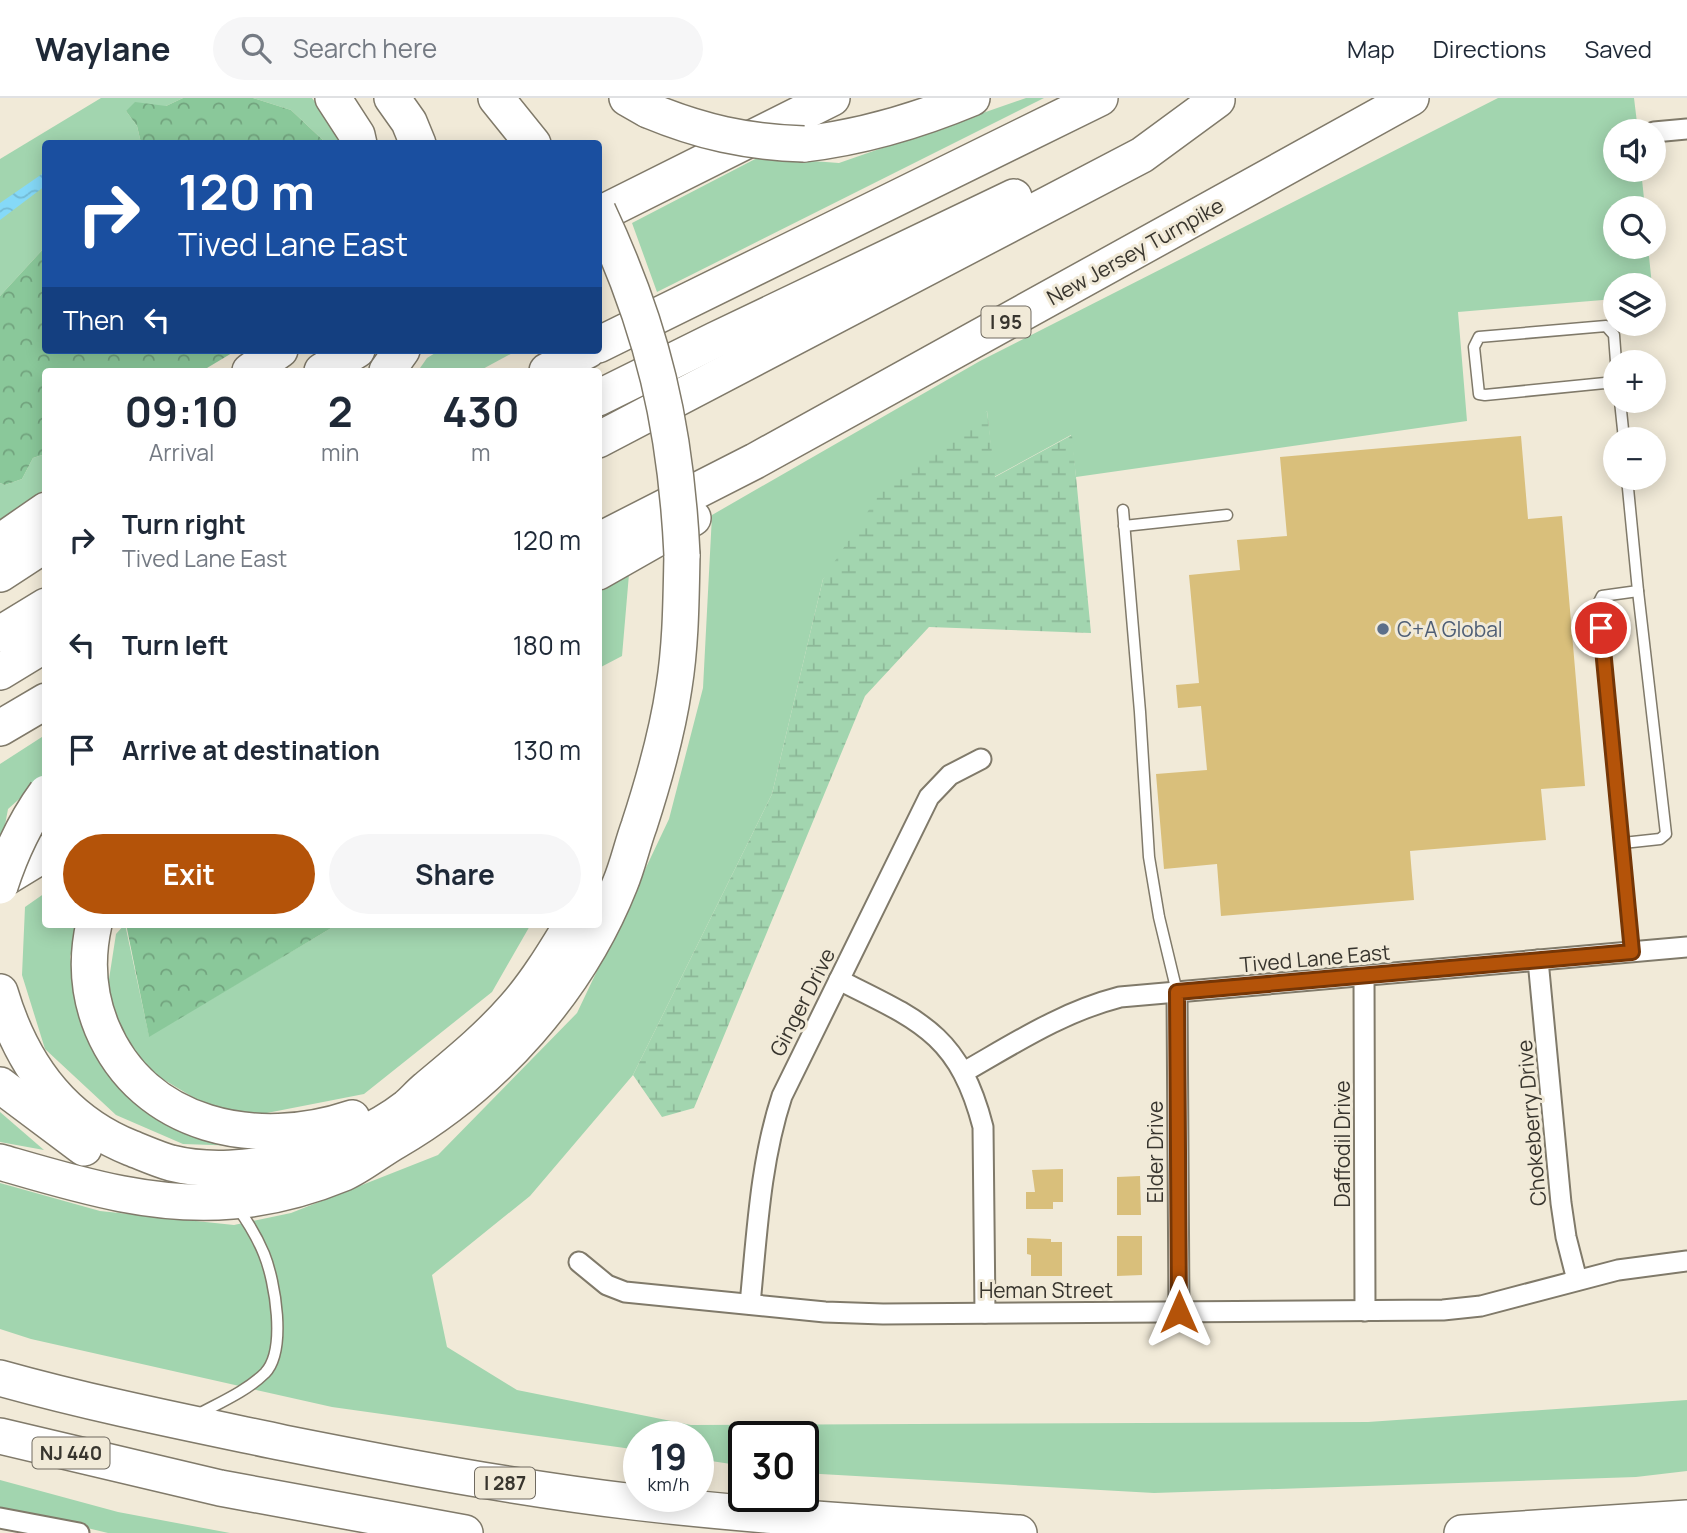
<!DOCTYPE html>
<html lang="en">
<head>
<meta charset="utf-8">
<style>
  :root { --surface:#fff; --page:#f6f6f7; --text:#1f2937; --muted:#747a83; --line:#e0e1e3; --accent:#b45309 }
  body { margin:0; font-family:Manrope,sans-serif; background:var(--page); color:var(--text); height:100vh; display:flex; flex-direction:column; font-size:26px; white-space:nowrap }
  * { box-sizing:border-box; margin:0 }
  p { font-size:23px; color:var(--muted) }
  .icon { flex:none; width:38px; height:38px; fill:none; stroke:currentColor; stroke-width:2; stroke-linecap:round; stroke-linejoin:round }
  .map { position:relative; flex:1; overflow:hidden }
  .sheet { position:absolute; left:42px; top:270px; width:560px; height:560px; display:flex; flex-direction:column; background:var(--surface); border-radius:7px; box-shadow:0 4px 18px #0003 }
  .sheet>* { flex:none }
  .hud { position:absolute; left:42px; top:42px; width:560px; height:214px; border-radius:7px; box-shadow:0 4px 18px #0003; background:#1a4fa0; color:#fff; overflow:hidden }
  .buttons { position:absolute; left:1603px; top:21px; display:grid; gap:14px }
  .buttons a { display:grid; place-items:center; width:63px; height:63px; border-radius:50%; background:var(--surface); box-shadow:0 4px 18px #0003; font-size:35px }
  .speed { position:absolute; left:623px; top:1323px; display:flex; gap:14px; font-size:35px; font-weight:700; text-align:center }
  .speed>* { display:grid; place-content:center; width:91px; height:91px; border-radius:50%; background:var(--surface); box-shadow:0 4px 18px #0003; line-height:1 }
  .speed small { font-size:18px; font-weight:400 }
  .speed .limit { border:4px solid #111; border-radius:10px; background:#fff; color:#111 }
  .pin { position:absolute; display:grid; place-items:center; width:60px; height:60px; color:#fff; margin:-30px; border:4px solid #fff; border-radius:50%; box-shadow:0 2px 7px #0007 }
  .me { position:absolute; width:77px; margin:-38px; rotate:0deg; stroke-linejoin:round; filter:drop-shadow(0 0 5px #0008) }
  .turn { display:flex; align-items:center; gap:24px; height:147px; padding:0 21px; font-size:32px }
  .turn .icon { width:91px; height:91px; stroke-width:2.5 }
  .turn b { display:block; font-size:49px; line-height:60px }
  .then { display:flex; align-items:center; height:66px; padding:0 21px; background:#0003; gap:14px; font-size:26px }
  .eta { display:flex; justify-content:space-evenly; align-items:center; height:119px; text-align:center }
  .eta b { font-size:42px; font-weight:700; line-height:49px }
  .action { display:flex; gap:14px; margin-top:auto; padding:14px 21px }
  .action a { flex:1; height:80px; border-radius:42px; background:var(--accent); color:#fff; font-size:28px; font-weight:700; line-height:80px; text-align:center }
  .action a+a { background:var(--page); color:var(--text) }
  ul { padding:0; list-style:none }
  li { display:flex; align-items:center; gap:21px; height:105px; padding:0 21px }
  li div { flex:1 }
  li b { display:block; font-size:26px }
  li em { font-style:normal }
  header { display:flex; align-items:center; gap:42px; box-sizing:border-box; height:98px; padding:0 35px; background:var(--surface); border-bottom:2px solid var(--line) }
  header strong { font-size:33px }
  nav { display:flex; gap:38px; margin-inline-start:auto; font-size:24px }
  .search { width:490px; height:63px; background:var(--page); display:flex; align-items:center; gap:18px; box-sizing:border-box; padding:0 24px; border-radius:38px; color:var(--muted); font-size:26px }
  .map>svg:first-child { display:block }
  .green { fill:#a2d5af }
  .forest { fill:url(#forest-crowns) }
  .wetland { fill:url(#wetland-marsh) }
  .water { fill:url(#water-waves) }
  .building { fill:#d9bf7b }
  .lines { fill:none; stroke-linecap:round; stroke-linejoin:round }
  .service-casing { stroke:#807a6a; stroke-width:13 }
  .minor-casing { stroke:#807a6a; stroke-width:23 }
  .motorway-casing { stroke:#807a6a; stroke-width:38 }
  .service { stroke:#fff; stroke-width:10 }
  .minor { stroke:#fff; stroke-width:19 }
  .motorway { stroke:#fff; stroke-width:35 }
  .motorway-bridge-casing { stroke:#807a6a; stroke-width:38; stroke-linecap:butt }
  .motorway-bridge { stroke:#fff; stroke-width:35 }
  .route-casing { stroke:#753606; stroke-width:18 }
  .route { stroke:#b45309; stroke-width:12 }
  .service-dot { fill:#5c6f8a; stroke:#f1ead8; stroke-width:2.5 }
  .labels { text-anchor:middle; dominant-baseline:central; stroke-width:6; stroke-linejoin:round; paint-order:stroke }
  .shield { fill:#f1ead8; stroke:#706b61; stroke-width:2 }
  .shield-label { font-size:19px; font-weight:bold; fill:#38352e }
  .street-label { font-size:21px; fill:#38352e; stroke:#f1ead8 }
  .service-label { font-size:21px; fill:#4e5e75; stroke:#f1ead8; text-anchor:start }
</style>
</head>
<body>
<header>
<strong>Waylane</strong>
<div class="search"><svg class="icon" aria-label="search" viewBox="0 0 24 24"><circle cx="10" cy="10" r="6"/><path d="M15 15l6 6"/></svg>Search here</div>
<nav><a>Map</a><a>Directions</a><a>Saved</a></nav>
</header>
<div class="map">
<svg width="1687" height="1435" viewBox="0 0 1687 1435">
  <defs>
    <pattern id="forest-crowns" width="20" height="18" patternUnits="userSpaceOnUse" patternTransform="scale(1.75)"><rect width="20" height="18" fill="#8ac89a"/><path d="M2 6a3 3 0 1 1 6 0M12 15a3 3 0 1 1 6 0" fill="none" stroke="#72a37e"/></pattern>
    <pattern id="wetland-marsh" width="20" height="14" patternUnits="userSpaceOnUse" patternTransform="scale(1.75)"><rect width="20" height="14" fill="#a2d5af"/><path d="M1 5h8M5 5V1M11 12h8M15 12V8" fill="none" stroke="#8cb797"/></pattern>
    <pattern id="water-waves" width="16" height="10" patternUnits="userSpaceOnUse" patternTransform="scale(1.75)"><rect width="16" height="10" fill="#85d9f8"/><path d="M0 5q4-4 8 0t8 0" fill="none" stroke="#74bbd5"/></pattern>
  </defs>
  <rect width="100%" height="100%" fill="#f1ead8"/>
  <g class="green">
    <path d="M 101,0 L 183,0 L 166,8 L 126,13 L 137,28 L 141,45 L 46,46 L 45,149 L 0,198 L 0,61 Z"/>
    <path d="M 253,0 L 312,0 L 346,45 L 326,45 L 291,12 Z"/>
    <path d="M 1026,0 L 1044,0 L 657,194 L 632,125 L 759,59 L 839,65 Z"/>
    <path d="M 1498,0 L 1634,0 L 1638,33 L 1615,33 L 1615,72 L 1641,72 L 1645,110 L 1615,110 L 1615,149 L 1648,149 L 1652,187 L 1615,187 L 1615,201 L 1458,214 L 1467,323 L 1076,379 L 1071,337 L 994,379 L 987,313 L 823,481 L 772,696 L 633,977 L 530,1098 L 432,1177 L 447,1249 L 517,1292 L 691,1327 L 1368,1324 L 1687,1302 L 1687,1373 L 1636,1379 L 1154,1395 L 803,1375 L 803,1339 L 744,1339 L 744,1368 L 698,1361 L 698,1339 L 639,1339 L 639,1352 L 332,1309 L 31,1241 L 0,1231 L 0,1085 L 100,1113 L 234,1127 L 291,1115 L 438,1057 L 577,915 L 669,721 L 703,590 L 712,417 L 980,263 Z"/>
    <path d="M 440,252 L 518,252 L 479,273 L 418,273 L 427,260 Z"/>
    <path d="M 45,356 L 45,391 L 0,422 L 0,385 L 5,387 L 22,381 L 33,360 Z"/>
    <path d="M 629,476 L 622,558 L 601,569 L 599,579 L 599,494 Z"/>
    <path d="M 45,637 L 45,678 L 8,711 L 0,754 L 0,666 Z"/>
    <path d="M 45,795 L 46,826 L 80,826 L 70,859 L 87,937 L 241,1048 L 183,1046 L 116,1017 L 45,951 L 22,877 L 25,809 Z"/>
    <path d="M 125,826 L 149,938 L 338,826 L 531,826 L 492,894 L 364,996 L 231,1022 L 136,965 L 107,894 L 116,836 Z"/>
    <path d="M 0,1014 L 44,1052 L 0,1044 Z"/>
    <path d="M 0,1382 L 118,1414 L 230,1435 L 108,1435 L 0,1409 Z"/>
  </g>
  <g class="forest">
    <path d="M 183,0 L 253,0 L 291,12 L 326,45 L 141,45 L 137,28 L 126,13 L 135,4 L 166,8 Z"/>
    <path d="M 45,149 L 46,252 L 237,252 L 202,273 L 46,273 L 45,356 L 33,360 L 22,381 L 5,387 L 0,385 L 0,198 Z"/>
    <path d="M 126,826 L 338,826 L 149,939 Z"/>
  </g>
  <path class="wetland" d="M 987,313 L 995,379 L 1072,337 L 1091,535 L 929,529 L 865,598 L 694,1010 L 662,1019 L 633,977 L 772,696 L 823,481 L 890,380 Z"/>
  <path class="water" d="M 45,74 L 45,88 L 0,122 L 0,105 Z"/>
  <g class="building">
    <path d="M 1521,338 L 1528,421 L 1562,418 L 1585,688 L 1541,691 L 1546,742 L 1410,753 L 1414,802 L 1221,818 L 1217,766 L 1164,771 L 1156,676 L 1207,672 L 1201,608 L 1178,610 L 1176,587 L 1199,585 L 1189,477 L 1240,472 L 1237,442 L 1287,438 L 1280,359 Z"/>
    <path d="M 1063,1071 L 1063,1104 L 1053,1104 L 1053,1111 L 1026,1111 L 1026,1094 L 1035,1094 L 1032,1072 Z"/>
    <path d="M 1140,1078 L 1141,1117 L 1117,1117 L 1117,1079 Z"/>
    <path d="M 1117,1138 L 1142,1138 L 1142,1177 L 1117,1178 Z"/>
    <path d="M 1027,1140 L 1051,1141 L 1051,1144 L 1062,1144 L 1062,1178 L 1031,1178 L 1031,1157 L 1027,1156 Z"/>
  </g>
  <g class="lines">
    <defs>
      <g id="service">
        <path d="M 1615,284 L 1485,297 L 1479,296 L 1474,249 L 1479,239 L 1606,228 L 1614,237 L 1616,264"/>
        <path d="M 1620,303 L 1624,341"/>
        <path d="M 1627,380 L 1638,493 L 1602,498 L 1598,506 L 1632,854"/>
        <path d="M 1123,412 L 1140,614 L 1149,759 L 1159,819 L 1177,894"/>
        <path d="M 1124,428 L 1227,417"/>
        <path d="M 1623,745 L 1660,741 L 1666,736 L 1638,493"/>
        <path d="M 197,1317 C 219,1305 247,1293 265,1275 C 287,1252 275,1183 264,1156 C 257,1139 248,1124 237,1109"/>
      </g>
      <g id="minor">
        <path d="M 1654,34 L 1687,31"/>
        <path d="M 1538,862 L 1561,1105 L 1566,1139 L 1577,1182"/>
        <path d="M 1364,878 L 1365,1213"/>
        <path d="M 839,882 C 919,922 959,936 983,1029 L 985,1215"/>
        <path d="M 1177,894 L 1179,1214"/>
        <path d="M 964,974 C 1015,945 1062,914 1120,899 L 1687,849"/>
        <path d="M 579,1164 L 607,1187 L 625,1194 L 825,1214 L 883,1216 L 1443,1212 L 1481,1208 L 1618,1172 L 1687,1163"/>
        <path d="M 750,1206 C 757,1136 760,1065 782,998 L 929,699 L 950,677 L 981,661"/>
        <path d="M 0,1420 L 79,1435"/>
      </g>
      <g id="motorway">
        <path d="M 333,0 L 357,37 L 359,46"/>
        <path d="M 392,0 L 409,24 L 418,46"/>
        <path d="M 496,0 L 533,46"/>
        <path d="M 627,0 L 648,12"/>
        <path d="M 804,46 C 863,39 917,23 972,0"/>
        <path d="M 598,117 L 832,0"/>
        <path d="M 598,247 L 1100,0"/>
        <path d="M 250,273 L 280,252"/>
        <path d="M 322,273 L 357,252"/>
        <path d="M 387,273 L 402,252"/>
        <path d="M 547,273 L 588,252"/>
        <path d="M 598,300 L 715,242 L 1014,99"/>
        <path d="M 598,342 L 1142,57 L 1217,2"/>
        <path d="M 598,443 L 755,363 L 1411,0"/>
        <path d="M 0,444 L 46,412"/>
        <path d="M 598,474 L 693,420"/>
        <path d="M 0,476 L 46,446"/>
        <path d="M 0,536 L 46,508"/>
        <path d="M 0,574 L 46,546"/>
        <path d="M 0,630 L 46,603"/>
        <path d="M 0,783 L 46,755"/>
        <path d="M 94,826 C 86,861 88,896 102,930 C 144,1030 257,1052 352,1020"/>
        <path d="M 0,894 C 21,965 61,1022 131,1050 C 144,1055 157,1061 171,1065 C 242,1083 349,1054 407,1009 C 413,1004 419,997 426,991 C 457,965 488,940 515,909 C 537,884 555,854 572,826"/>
        <path d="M 0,987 L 84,1050"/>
        <path d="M 0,1064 C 76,1086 152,1110 232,1103 C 270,1100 310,1089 344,1075 C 360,1068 380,1052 396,1043 C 494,986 578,892 620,786 C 628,767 632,747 639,728 C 654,682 667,637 674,589 C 681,545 681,501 682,457"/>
        <path d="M 0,1280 C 93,1306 189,1325 284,1345 C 400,1368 516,1390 634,1404 C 762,1419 891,1426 1019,1435"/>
        <path d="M 0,1338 L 220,1390 L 465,1435"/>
        <path d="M 1462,1435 L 1687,1420"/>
      </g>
    </defs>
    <use href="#service" class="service-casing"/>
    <use href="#minor" class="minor-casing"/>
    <use href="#motorway" class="motorway-casing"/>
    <use href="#service" class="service"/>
    <use href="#minor" class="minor"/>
    <use href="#motorway" class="motorway"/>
    <defs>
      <g id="motorway-bridge">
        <path d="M 648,12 C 701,34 746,44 804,46"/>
        <path d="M 598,113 C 653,230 676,329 682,457"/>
        <path d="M 0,788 C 11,754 24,725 46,695"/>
      </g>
    </defs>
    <use href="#motorway-bridge" class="motorway-bridge-casing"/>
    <use href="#motorway-bridge" class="motorway-bridge"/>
  </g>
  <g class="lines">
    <defs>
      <path id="route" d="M 1179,1214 L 1177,894 L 1632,854 L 1601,530"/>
    </defs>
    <use href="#route" class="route-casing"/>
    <use href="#route" class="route"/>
  </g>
  <circle class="service-dot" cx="1383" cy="531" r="7"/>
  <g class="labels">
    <g class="shield">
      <rect x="981.5" y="208.5" width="49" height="31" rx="5"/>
      <rect x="32.5" y="1339.5" width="77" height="31" rx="5"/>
      <rect x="475" y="1369.5" width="60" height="31" rx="5"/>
    </g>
    <g class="shield-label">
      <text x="1006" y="224">I 95</text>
      <text x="71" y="1355">NJ 440</text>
      <text x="505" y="1385">I 287</text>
    </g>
    <g class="street-label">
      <text transform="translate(1135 153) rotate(-29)">New Jersey Turnpike</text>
      <text transform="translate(1315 860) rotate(-5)">Tived Lane East</text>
      <text transform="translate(802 904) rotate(-63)">Ginger Drive</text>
      <text transform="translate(1531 1025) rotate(-95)">Chokeberry Drive</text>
      <text transform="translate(1342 1046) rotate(-90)">Daffodil Drive</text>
      <text transform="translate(1155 1054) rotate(-90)">Elder Drive</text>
      <text x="1046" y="1192">Heman Street</text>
    </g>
    <g class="service-label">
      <text x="1397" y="531">C+A Global</text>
    </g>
  </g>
</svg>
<div class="buttons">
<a><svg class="icon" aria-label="sound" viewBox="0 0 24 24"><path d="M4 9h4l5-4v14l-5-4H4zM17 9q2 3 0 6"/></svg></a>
<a><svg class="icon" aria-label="search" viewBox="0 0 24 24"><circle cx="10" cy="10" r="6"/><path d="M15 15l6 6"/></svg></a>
<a><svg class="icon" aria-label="layers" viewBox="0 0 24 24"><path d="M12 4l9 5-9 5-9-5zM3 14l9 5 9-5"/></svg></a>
<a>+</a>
<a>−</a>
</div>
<div class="speed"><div>19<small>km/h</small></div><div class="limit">30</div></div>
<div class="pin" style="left:1601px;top:530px;background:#d93025"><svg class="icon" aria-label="arrive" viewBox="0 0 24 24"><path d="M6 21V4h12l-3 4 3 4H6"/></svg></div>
<svg class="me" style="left:1179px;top:1214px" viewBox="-20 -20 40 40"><path d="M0-17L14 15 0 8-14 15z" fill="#b45309" stroke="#fff" stroke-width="4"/></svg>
<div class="hud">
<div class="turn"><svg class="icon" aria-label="right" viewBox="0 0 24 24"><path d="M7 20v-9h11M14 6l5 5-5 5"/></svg><div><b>120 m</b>Tived Lane East</div></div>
<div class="then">Then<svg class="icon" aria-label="left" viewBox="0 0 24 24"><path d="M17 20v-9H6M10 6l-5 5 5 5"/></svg></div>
</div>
<section class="sheet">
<div class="eta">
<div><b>09:10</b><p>Arrival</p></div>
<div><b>2</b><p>min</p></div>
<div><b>430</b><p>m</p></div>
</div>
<ul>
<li><svg class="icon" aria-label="right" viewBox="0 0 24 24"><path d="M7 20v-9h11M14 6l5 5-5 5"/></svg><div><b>Turn right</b><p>Tived Lane East</p></div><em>120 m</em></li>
<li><svg class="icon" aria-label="left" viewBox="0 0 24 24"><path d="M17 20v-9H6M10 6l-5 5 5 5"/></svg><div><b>Turn left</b></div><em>180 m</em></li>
<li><svg class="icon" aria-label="arrive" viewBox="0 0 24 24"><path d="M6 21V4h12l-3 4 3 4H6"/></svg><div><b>Arrive at destination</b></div><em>130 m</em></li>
</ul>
<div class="action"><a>Exit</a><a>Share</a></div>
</section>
</div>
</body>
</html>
